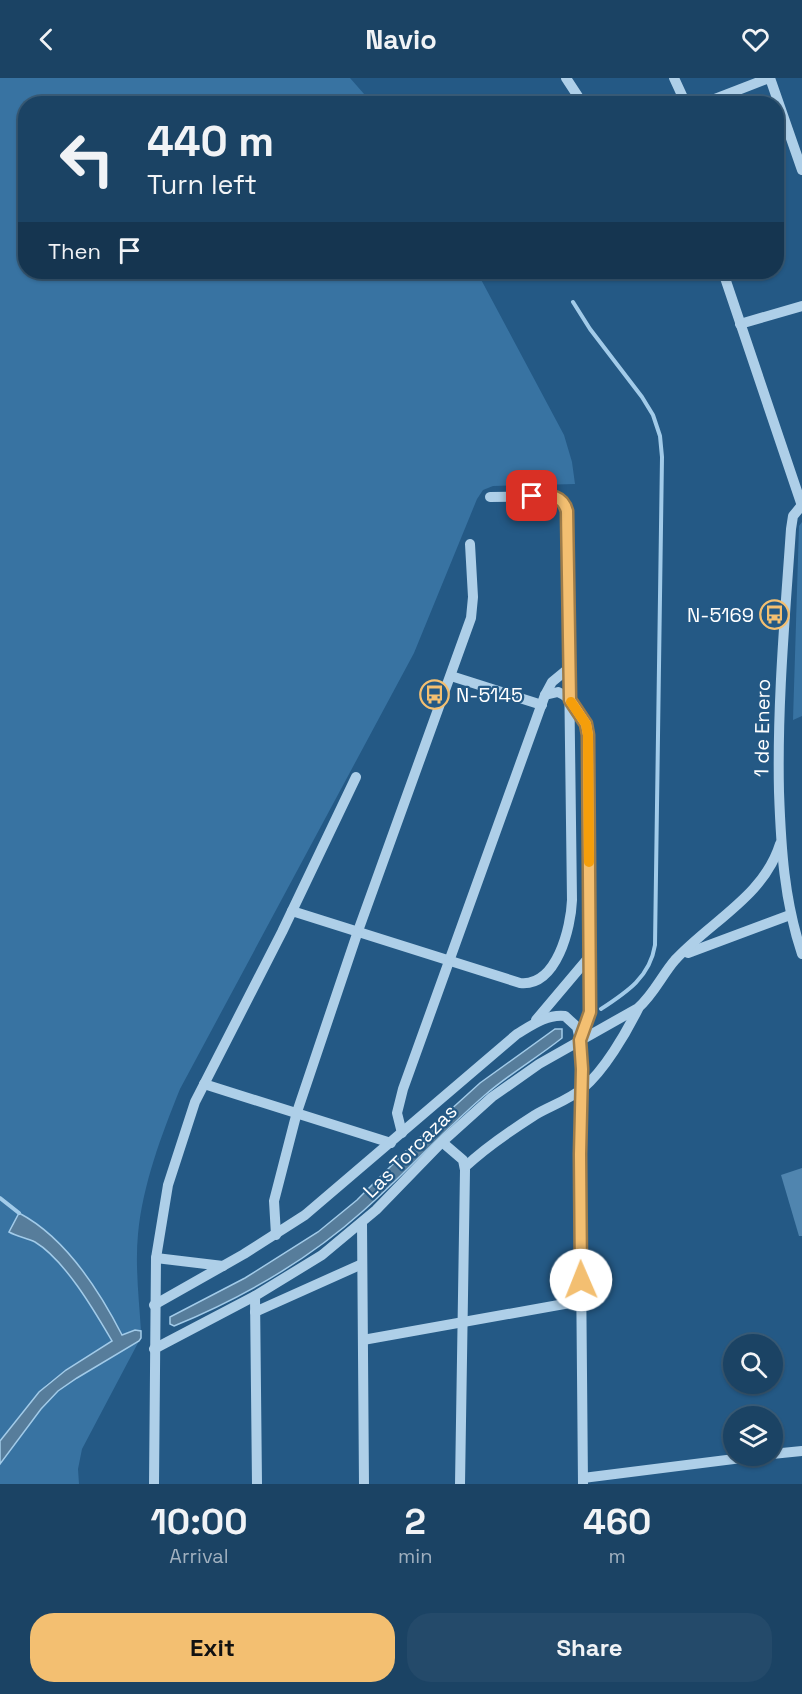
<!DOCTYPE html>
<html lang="en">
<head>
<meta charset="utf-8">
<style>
  :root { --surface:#1b4364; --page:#244a6a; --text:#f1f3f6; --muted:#a0b0bf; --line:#395c78; --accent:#f3bf71 }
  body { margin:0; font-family:"Space Grotesk",sans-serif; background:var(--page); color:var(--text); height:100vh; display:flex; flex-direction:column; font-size:22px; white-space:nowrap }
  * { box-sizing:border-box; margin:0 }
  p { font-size:20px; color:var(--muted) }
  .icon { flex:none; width:33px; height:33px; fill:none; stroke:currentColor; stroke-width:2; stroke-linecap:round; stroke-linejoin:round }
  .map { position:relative; height:1406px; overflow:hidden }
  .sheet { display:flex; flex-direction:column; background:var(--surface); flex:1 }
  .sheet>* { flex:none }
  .hud { position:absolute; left:18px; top:18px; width:766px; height:183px; border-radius:24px; box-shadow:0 2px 4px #0004,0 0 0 2px var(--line); background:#1b4364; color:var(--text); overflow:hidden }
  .controls { position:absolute; left:723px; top:1256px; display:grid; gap:12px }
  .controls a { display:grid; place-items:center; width:60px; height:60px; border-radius:50%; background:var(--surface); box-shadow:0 2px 4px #0004,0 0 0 2px var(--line); font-size:30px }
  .pin { position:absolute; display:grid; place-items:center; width:51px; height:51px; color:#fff; margin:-26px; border-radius:12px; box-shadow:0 3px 9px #0006 }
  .me { position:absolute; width:66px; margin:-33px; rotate:359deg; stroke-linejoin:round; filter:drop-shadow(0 0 4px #0008) }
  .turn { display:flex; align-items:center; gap:21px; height:126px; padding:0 30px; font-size:27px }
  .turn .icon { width:78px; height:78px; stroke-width:2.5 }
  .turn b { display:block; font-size:42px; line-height:51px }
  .then { display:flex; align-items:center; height:57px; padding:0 30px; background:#0003; gap:12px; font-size:22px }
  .eta { display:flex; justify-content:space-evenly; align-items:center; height:102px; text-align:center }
  .eta b { font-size:36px; font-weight:700; line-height:42px }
  .primary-button { display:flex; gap:12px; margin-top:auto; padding:12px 30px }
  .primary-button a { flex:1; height:69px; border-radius:24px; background:var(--accent); color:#111; font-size:24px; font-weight:700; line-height:69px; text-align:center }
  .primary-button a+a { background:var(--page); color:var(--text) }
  header { display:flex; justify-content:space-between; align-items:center; height:78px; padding:0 30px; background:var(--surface); font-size:27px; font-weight:700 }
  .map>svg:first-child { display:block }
  .green { fill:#3873a2 }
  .water { fill:#577d9b; stroke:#a2cbe9; stroke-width:1.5 }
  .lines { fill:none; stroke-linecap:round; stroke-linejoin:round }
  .stream { stroke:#a2cbe9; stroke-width:4 }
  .building { fill:#5085af }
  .minor { stroke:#aecfe8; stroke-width:10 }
  .route-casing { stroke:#9e7c49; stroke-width:15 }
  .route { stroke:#f3bf71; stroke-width:10 }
  .slow { stroke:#f59e0b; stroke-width:10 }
  .labels { text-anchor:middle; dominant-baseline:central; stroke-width:4.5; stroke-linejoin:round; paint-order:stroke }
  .poi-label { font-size:20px; fill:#fff; stroke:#245985; text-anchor:end }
  .street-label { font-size:20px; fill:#fff; stroke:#245985 }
</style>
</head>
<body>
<header><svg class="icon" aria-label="back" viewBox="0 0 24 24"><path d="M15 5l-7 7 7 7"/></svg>Navio<svg class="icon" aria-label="heart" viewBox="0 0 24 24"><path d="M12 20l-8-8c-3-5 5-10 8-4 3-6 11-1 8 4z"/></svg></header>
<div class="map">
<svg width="802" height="1406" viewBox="0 0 802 1406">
  <rect width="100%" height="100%" fill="#245985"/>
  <g class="green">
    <path d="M 0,0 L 350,0 L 372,25 L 26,26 L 26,194 L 477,194 L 564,357 L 572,384 L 575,406 L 493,408 L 483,412 L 477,421 L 414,575 L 180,1011 C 161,1058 143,1106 138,1156 C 135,1188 139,1221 141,1253 L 135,1252 L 122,1257 C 101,1216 75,1179 39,1150 L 19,1159 C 23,1160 28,1161 32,1163 C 61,1174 97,1237 112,1264 L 66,1292 L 47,1306 L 0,1363 Z"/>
    <path d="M 802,444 L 802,638 L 793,642 L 799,448 Z"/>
    <path d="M 139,1263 L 82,1371 L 78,1391 L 79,1406 L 0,1406 L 0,1386 L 2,1382 L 41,1331 L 58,1313 L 77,1300 Z"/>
  </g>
  <g class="water">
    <path d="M 555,951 L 562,951 L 562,960 C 537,980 509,996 485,1017 C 442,1054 405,1096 363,1133 C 308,1182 242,1220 174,1248 L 170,1246 L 170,1239 L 245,1200 L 318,1154 L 357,1122 L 415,1064 L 480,1005 Z"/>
    <path d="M 19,1135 C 65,1159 99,1212 122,1257 L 135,1252 L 141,1253 L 141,1260 L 139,1263 L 77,1300 L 58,1313 L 41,1331 L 0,1386 L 0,1363 L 39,1314 L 66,1292 L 112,1263 C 95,1234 65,1182 35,1164 C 27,1160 18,1159 9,1154 Z"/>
  </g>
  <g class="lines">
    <g class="stream">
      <path d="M 573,224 L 590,251 L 642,319 L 653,337 L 660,358 L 662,379 L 655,867 C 650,899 627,914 601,931"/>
      <path d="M 0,1120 L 19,1135"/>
    </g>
  </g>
  <path class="building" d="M 802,1090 L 802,1158 L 799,1158 L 781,1097 Z"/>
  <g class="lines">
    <g class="minor">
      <path d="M 566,0 L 583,26"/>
      <path d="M 674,0 L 686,26"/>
      <path d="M 770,0 L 802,92"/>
      <path d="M 702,26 L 769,0"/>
      <path d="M 723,194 L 802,428"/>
      <path d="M 740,246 L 802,228"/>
      <path d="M 802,427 L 793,438 L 791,451 C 785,539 777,626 779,714 C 781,770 784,822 802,876"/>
      <path d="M 451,598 L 542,627"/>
      <path d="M 545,617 L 558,614 C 572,619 586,642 588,657 L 590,934 L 580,962"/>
      <path d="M 292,833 L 520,905 C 557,909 571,849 572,822 L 567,433 L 563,423 L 553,418 L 490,419"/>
      <path d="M 688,875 L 790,837"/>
      <path d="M 536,942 L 590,878"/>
      <path d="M 204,1006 L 391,1065"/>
      <path d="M 402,1055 L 397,1035 L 403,1011 L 545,617 L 552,604 L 569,590"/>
      <path d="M 442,1064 L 463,1082 L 465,1092 L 460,1406"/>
      <path d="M 465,1089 C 486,1069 510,1053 535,1037 C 550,1028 569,1022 583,1010 C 604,993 626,955 638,931"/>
      <path d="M 362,1145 L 364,1406"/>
      <path d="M 276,1157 L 274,1123 L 297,1034 L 358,853 L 471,540 L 473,519 L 470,466"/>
      <path d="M 156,1180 L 223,1188"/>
      <path d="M 255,1218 L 257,1406"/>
      <path d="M 154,1227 L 244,1176 L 305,1137 L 517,956 C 532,947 547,936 565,938 L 577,949 L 580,962 L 582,991 L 580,1076 L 583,1406"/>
      <path d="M 255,1234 L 362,1186"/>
      <path d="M 363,1262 L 581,1223"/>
      <path d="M 154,1271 L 255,1218 L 322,1177 L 376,1132 L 442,1064 L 492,1019 L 539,986 L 638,930 C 654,916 662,897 675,882 C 711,843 764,818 780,766"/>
      <path d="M 772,1376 L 802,1373"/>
      <path d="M 583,1400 L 766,1377"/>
      <path d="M 154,1406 L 156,1180 L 168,1107 L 195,1024 L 282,854 L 356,699"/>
    </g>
  </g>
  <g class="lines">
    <defs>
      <path id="route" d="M 532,418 C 548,418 562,415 567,433 L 570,622 L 586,646 L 588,657 L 590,934 L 580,962 L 582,991 L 580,1076 L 581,1202"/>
    </defs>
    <use href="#route" class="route-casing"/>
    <use href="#route" class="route"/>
    <path class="slow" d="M 571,624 L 586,646 L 588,657 L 589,784"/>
  </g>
  <defs>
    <symbol id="bus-ring" viewBox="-11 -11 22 22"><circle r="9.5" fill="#245985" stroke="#f3bf71" stroke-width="1.5"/><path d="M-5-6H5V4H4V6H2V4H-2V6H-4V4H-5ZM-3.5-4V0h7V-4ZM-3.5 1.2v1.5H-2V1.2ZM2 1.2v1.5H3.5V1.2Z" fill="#f3bf71"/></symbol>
  </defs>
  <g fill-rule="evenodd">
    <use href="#bus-ring" x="758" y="520" width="33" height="33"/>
    <use href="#bus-ring" x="418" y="600" width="33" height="33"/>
  </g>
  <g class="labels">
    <g class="poi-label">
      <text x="754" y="537">N-5169</text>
      <text x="456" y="617" text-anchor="start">N-5145</text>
    </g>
    <g class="street-label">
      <text transform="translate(762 650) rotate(-89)">1 de Enero</text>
      <text transform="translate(410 1073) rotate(-45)">Las Torcazas</text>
    </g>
  </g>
</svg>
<div class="controls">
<a><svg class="icon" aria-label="search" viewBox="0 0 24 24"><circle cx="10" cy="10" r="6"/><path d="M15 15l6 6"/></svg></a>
<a><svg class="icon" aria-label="layers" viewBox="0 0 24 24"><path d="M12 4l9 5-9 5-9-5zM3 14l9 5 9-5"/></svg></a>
</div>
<div class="pin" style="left:532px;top:418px;background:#d93025"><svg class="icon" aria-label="arrive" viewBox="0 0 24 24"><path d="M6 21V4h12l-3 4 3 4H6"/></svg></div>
<svg class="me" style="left:581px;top:1202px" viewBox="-20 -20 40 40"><circle r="19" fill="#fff"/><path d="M0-13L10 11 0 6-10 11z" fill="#f3bf71"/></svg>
<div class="hud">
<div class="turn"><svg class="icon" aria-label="left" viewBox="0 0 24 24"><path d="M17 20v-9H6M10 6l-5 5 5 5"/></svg><div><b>440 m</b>Turn left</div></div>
<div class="then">Then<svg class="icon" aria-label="arrive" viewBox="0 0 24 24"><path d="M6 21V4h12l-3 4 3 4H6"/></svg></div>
</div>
</div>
<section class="sheet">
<div class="eta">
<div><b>10:00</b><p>Arrival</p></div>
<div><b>2</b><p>min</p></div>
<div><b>460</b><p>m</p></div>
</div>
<div class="primary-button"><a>Exit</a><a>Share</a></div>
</section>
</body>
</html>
